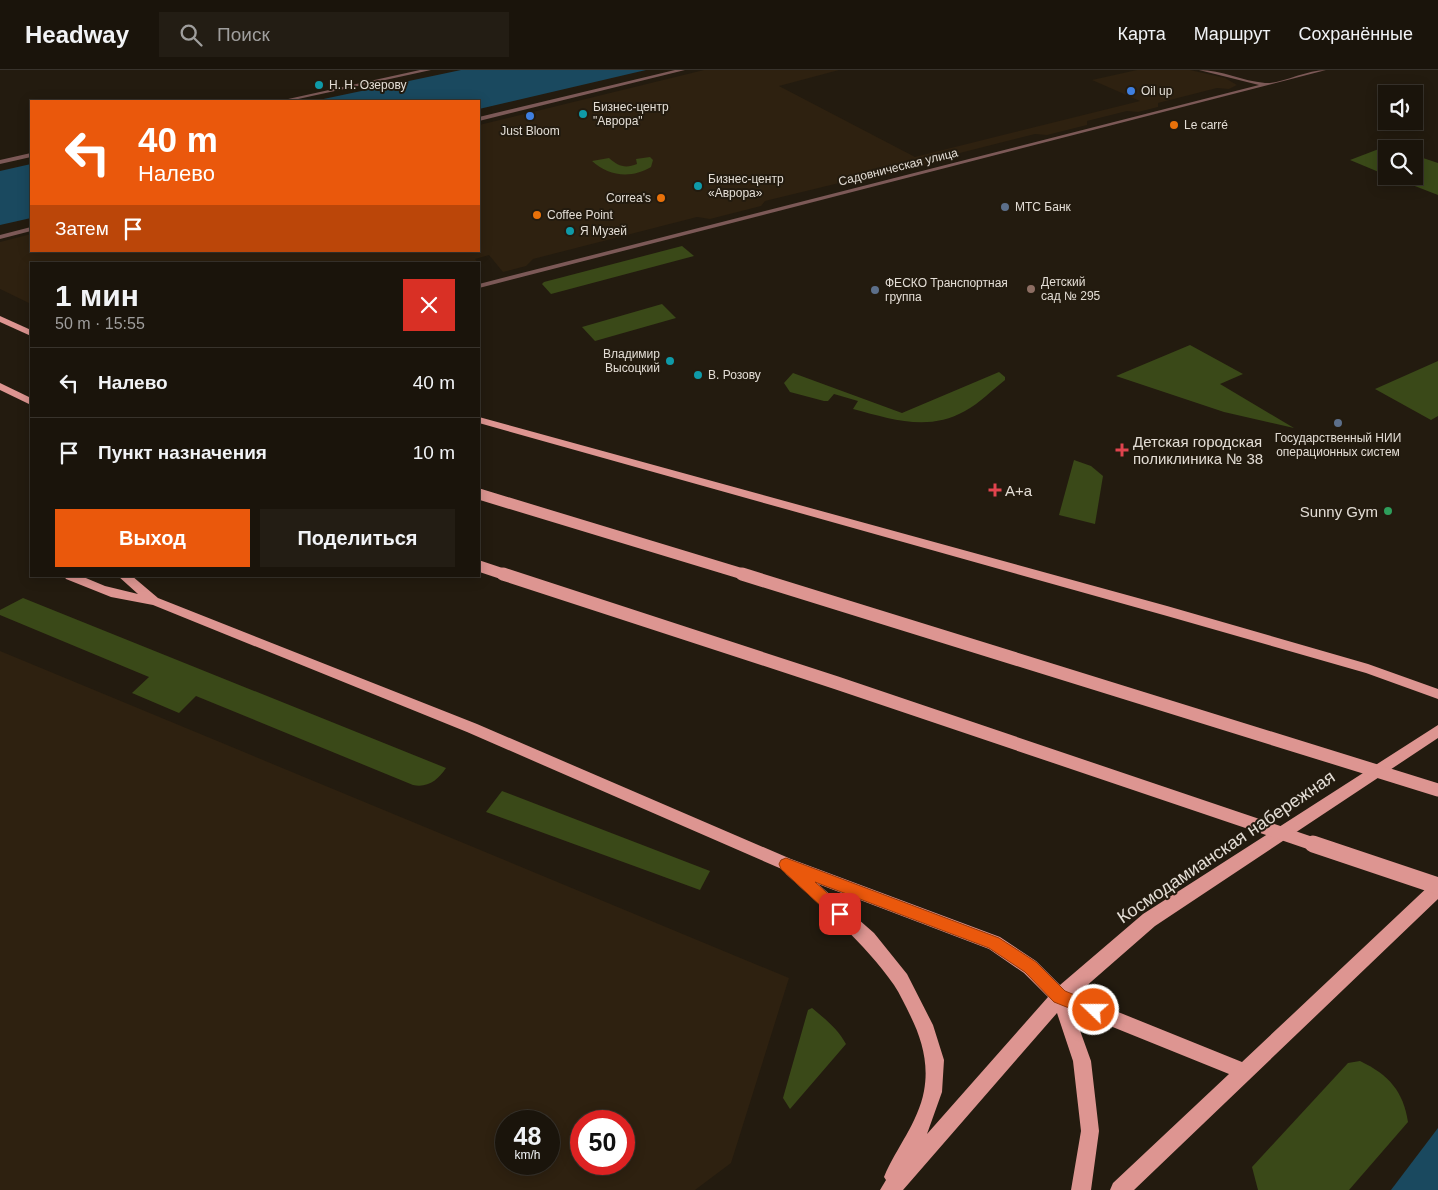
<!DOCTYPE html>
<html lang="ru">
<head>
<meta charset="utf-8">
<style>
  :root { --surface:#1a140b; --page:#231d14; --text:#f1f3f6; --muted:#9f9e9d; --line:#38332c; --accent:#ea580c }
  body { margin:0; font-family:Helvetica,sans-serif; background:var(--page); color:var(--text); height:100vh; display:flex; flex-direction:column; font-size:19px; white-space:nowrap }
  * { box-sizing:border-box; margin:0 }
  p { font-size:16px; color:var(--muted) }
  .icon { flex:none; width:28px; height:28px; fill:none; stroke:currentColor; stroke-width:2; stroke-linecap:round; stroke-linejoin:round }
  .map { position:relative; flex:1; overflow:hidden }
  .panel { position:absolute; left:30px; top:192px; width:450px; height:315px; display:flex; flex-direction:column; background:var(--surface); border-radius:0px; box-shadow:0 2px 12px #0003,0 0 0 1px var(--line) }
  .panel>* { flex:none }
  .guide { position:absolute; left:30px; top:30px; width:450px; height:152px; border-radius:0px; box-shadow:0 2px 12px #0003,0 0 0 1px var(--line); background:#ea580c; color:#fff; overflow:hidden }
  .buttons { position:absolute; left:1378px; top:15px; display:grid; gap:10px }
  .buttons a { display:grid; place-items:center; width:45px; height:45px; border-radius:0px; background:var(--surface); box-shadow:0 2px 12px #0003,0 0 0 1px var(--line); font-size:25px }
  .speed { position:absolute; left:495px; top:1040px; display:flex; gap:10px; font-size:25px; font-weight:700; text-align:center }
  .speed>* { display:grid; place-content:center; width:65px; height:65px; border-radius:50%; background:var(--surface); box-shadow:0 2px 12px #0003,0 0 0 1px var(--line); line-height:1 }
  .speed small { font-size:12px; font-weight:400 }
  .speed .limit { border:8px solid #d22; background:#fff; color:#111 }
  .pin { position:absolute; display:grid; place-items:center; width:42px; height:42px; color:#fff; margin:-21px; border-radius:10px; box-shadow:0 2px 8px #0006 }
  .me { position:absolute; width:55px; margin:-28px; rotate:292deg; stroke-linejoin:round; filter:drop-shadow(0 0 4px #0008) }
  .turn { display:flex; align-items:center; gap:18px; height:105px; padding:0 25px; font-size:22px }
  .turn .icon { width:65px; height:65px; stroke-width:2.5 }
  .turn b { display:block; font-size:35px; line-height:42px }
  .then { display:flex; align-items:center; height:48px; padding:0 25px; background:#0003; gap:10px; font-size:19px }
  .round { display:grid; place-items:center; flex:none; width:52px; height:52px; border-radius:0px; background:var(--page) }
  .headline { display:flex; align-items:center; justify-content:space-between; height:85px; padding:0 25px }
  h1 { font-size:30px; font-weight:700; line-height:38px }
  .button { display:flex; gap:10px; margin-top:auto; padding:10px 25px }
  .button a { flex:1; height:58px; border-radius:0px; background:var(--accent); color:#fff; font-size:20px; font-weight:700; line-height:58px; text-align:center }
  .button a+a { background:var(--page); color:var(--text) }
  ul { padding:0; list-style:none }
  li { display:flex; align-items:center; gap:15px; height:70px; padding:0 25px; border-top:1px solid var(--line) }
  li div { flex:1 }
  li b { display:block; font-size:19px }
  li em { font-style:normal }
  header { display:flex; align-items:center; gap:30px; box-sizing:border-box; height:70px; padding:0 25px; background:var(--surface); border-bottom:1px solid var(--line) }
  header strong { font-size:24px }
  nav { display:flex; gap:28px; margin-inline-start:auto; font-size:18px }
  .search { width:350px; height:45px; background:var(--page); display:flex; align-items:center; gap:12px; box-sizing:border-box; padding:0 18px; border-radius:0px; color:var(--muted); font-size:19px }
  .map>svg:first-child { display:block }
  .built { fill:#2e2110; fill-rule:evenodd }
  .green { fill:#3a4918 }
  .water { fill:#1a495f }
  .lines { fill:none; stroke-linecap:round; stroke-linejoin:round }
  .minor { fill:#7c5957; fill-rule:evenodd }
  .major { fill:#dd9591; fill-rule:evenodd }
  .major-bridge-far2 { stroke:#dd9591; stroke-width:11 }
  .major-bridge-far1 { stroke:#dd9591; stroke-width:13 }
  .major-bridge { stroke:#dd9591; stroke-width:17 }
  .route { fill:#ea580c; stroke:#983908 }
  .culture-dot { fill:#0f9aa8; stroke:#231b0f; stroke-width:2 }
  .shop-dot { fill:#3f7fe0; stroke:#231b0f; stroke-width:2 }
  .food-dot { fill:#e8710a; stroke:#231b0f; stroke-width:2 }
  .service-dot { fill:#5c6f8a; stroke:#231b0f; stroke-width:2 }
  .education-dot { fill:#8d6e63; stroke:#231b0f; stroke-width:2 }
  .health-dot { fill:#e0444e; stroke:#231b0f; stroke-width:2 }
  .leisure-dot { fill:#2e9e5b; stroke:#231b0f; stroke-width:2 }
  .labels { text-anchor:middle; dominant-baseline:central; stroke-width:4; stroke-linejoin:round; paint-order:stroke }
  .far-poi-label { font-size:12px; fill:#e3ddd5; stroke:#231b0f; text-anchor:start }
  .far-street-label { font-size:12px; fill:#e3ddd5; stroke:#231b0f }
  .poi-label { font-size:15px; fill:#e3ddd5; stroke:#231b0f; text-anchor:start }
  .near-street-label { font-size:18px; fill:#e3ddd5; stroke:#231b0f }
</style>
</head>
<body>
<header>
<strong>Headway</strong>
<div class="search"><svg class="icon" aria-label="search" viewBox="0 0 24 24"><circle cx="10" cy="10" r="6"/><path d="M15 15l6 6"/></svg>Поиск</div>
<nav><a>Карта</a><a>Маршрут</a><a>Сохранённые</a></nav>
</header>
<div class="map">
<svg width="1438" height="1120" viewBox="0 0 1438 1120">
  <rect width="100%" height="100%" fill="#231b0f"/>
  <g class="built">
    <path d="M 704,0 L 839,0 L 779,16 L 915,87 L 1140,31 L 1092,10 L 1137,0 L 1190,0 L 1225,8 L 1237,15 L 1229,19 L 1217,18 L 1158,33 L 1158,37 L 1138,42 L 1127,41 L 1087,51 L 1087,55 L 1047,65 L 1035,64 L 948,86 L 946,90 L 884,106 L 872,105 L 765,131 L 761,136 L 710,149 L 697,147 L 533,189 L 526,196 L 503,202 L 489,185 L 475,189 L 479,194 L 31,194 L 31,234 L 0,219 L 0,172 L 31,164 L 31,181 L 479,181 L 479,55 Z"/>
    <path d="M 0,581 L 789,908 L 731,1093 L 695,1120 L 0,1120 ZM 506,1051 L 549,1051 L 549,1094 L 506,1094 ZM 581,1051 L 624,1051 L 624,1094 L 581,1094 Z"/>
  </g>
  <g class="green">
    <path d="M 1384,77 L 1397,79 L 1386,79 L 1386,105 L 1350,90 Z"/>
    <path d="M 1414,85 L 1438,93 L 1438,125 L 1389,106 L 1414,106 Z"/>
    <path d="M 650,87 L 653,90 L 651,97 C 631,109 608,106 592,91 L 609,88 C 618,96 625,99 637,94 L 636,89 Z"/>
    <path d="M 682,176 L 694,186 L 551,224 L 542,214 L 544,212 Z"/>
    <path d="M 662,234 L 676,248 L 595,271 L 582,257 Z"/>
    <path d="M 1190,275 L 1243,304 L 1220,314 L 1294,358 L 1224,342 L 1116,306 Z"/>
    <path d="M 1438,291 L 1438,346 L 1431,350 L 1375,319 Z"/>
    <path d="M 999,302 L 1005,307 L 1005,310 C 992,320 980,333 965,341 C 928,362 891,349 853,339 L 858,331 L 834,324 L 828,331 L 824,331 L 790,322 L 784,313 L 793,303 L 902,343 Z"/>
    <path d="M 1074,390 L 1091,396 L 1103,406 L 1095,454 L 1059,445 Z"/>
    <path d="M 23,528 L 446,698 C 438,710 428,718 413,715 L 196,626 L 179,643 L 132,623 L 149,607 L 0,545 L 0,540 Z"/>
    <path d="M 502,721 L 710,801 L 700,820 L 486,742 Z"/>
    <path d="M 812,938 C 825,949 838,959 846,974 L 790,1039 L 783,1028 L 808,940 Z"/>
    <path d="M 1360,991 C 1389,1005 1403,1021 1408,1052 L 1349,1120 L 1258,1120 L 1252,1097 L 1348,993 Z"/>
  </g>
  <g class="water">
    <path d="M 461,0 L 646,0 L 479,39 L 479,31 L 314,31 Z"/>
    <path d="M 31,94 L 31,148 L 0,155 L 0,101 Z"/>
    <path d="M 1438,1058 L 1438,1120 L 1391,1120 Z"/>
  </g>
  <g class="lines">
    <g class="minor">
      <path d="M 420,0 L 431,0 L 289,31 L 279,31 Z"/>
      <path d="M 675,0 L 685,0 L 479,51 L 479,47 Z"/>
      <path d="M 1199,0 C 1222,0 1242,11 1265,13 C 1281,14 1306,0 1326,0 L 479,218 L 479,214 L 1259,15 Z"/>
      <path d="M 31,83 L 31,87 L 0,94 L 0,90 Z"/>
      <path d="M 31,157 L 31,161 L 0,169 L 0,165 Z"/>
    </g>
    <g class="major">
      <path d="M 0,246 L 31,260 L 31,266 L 0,252 Z"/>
      <path d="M 0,313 L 31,328 L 31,335 L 0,320 Z"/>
      <path d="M 479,347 L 1167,536 L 1368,594 L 1438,619 L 1438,629 L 1366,603 L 1167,546 L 479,353 Z"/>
      <path d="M 64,506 L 81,506 L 105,516 L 138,524 L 118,506 L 132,506 L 158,528 L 477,654 L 791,789 L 1000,867 L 1036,891 L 1060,915 L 1143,844 L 1438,655 L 1438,668 L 1155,856 L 1076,925 L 1242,992 L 1432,813 L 1438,811 L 1438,829 L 1134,1120 L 1110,1120 L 1113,1113 L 1229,1004 L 1073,941 L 1091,991 L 1099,1061 L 1091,1120 L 1071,1120 L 1081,1061 L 1073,991 L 1057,943 L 903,1120 L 880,1120 L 886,1110 L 884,1107 C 896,1078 918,1053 924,1021 C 929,994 922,969 910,945 C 905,935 900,924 894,915 C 864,872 824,839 786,804 L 784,800 L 467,662 L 153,535 L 111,527 L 66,509 ZM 818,814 L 989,879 L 1024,903 L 1048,927 L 927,1064 L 942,1022 L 944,990 L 933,955 L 907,904 L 874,863 Z"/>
    </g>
    <g class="major-bridge-far2">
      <path d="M 479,424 L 746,505"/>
      <path d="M 479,496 L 506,505"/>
    </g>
    <g class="major-bridge-far1">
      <path d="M 503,504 L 837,613 L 1316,775"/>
      <path d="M 742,504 L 1438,720"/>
    </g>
    <path class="major-bridge" d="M 1313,774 L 1438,816"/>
  </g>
  <path class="route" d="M 786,788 L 999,868 L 1036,892 L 1065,921 L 1099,935 L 1101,940 L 1099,946 L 1094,948 L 1054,932 L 1025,902 L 989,878 L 815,812 L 845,839 L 848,844 L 845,849 L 840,851 L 835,849 L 781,799 L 779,794 L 781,790 Z"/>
  <g class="culture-dot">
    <circle cx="319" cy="15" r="5"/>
    <circle cx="583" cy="44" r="5"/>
    <circle cx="698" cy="116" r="5"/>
    <circle cx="570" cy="161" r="5"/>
    <circle cx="670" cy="291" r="5"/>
    <circle cx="698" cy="305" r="5"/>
  </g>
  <g class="shop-dot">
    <circle cx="1131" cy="21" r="5"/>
    <circle cx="530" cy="46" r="5"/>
  </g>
  <g class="food-dot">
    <circle cx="1174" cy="55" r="5"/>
    <circle cx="661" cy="128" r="5"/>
    <circle cx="537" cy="145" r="5"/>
  </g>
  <g class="service-dot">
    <circle cx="1005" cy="137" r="5"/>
    <circle cx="875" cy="220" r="5"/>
    <circle cx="1338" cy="353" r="5"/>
  </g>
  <circle class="education-dot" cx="1031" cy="219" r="5"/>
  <g class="health-dot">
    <path d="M1119.5 372.5h5v5h5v5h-5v5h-5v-5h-5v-5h5z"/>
    <path d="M992.5 412.5h5v5h5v5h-5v5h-5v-5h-5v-5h5z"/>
  </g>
  <circle class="leisure-dot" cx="1388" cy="441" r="5"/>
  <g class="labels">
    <g class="far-poi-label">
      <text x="329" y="15">Н. Н. Озерову</text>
      <text x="1141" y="21">Oil up</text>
      <text x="593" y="37">Бизнес-центр<tspan x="593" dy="14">"Аврора"</tspan></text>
      <text x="1184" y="55">Le carré</text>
      <text x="530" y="61" text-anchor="middle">Just Bloom</text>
      <text x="708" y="109">Бизнес-центр<tspan x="708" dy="14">«Аврора»</tspan></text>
      <text x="651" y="128" text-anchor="end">Correa's</text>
      <text x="1015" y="137">МТС Банк</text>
      <text x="547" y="145">Coffee Point</text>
      <text x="580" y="161">Я Музей</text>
      <text x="1041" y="212">Детский<tspan x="1041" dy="14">сад № 295</tspan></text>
      <text x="885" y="213">ФЕСКО Транспортная<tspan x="885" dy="14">группа</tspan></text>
      <text x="660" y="284" text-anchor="end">Владимир<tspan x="660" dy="14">Высоцкий</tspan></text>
      <text x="708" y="305">В. Розову</text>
      <text x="1338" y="368" text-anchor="middle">Государственный НИИ<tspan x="1338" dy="14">операционных систем</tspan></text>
    </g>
    <g class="far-street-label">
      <text transform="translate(898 97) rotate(-14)">Садовническая улица</text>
    </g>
    <g class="poi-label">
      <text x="1133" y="371">Детская городская<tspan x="1133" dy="17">поликлиника № 38</tspan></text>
      <text x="1005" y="420">А+а</text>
      <text x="1378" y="441" text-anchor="end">Sunny Gym</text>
    </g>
    <g class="near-street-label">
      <text transform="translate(1226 777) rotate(-34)">Космодамианская набережная</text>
    </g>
  </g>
</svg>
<div class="buttons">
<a><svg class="icon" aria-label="sound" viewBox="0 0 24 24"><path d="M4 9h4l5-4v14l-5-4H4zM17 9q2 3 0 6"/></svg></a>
<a><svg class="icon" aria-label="search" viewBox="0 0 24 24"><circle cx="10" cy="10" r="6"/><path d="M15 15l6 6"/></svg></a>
</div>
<div class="speed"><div>48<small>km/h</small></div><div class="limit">50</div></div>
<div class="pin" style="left:840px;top:844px;background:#d93025"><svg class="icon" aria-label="arrive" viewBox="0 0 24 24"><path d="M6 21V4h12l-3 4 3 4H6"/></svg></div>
<svg class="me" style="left:1094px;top:940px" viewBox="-20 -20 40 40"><circle r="17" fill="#ea580c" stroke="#fff" stroke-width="3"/><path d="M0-11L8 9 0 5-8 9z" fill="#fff"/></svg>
<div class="guide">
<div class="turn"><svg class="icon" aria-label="left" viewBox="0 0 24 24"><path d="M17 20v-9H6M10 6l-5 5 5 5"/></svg><div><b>40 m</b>Налево</div></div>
<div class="then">Затем<svg class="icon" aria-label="arrive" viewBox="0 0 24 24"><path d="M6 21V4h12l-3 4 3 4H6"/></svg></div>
</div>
<section class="panel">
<div class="headline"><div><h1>1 мин</h1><p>50 m · 15:55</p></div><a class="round" style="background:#d93025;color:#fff"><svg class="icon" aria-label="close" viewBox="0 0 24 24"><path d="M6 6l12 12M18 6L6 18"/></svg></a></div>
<ul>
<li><svg class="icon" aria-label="left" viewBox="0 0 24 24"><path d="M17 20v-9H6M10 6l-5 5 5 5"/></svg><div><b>Налево</b></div><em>40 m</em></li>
<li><svg class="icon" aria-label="arrive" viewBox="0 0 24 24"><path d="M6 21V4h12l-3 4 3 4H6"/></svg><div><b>Пункт назначения</b></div><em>10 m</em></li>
</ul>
<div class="button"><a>Выход</a><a>Поделиться</a></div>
</section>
</div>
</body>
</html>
